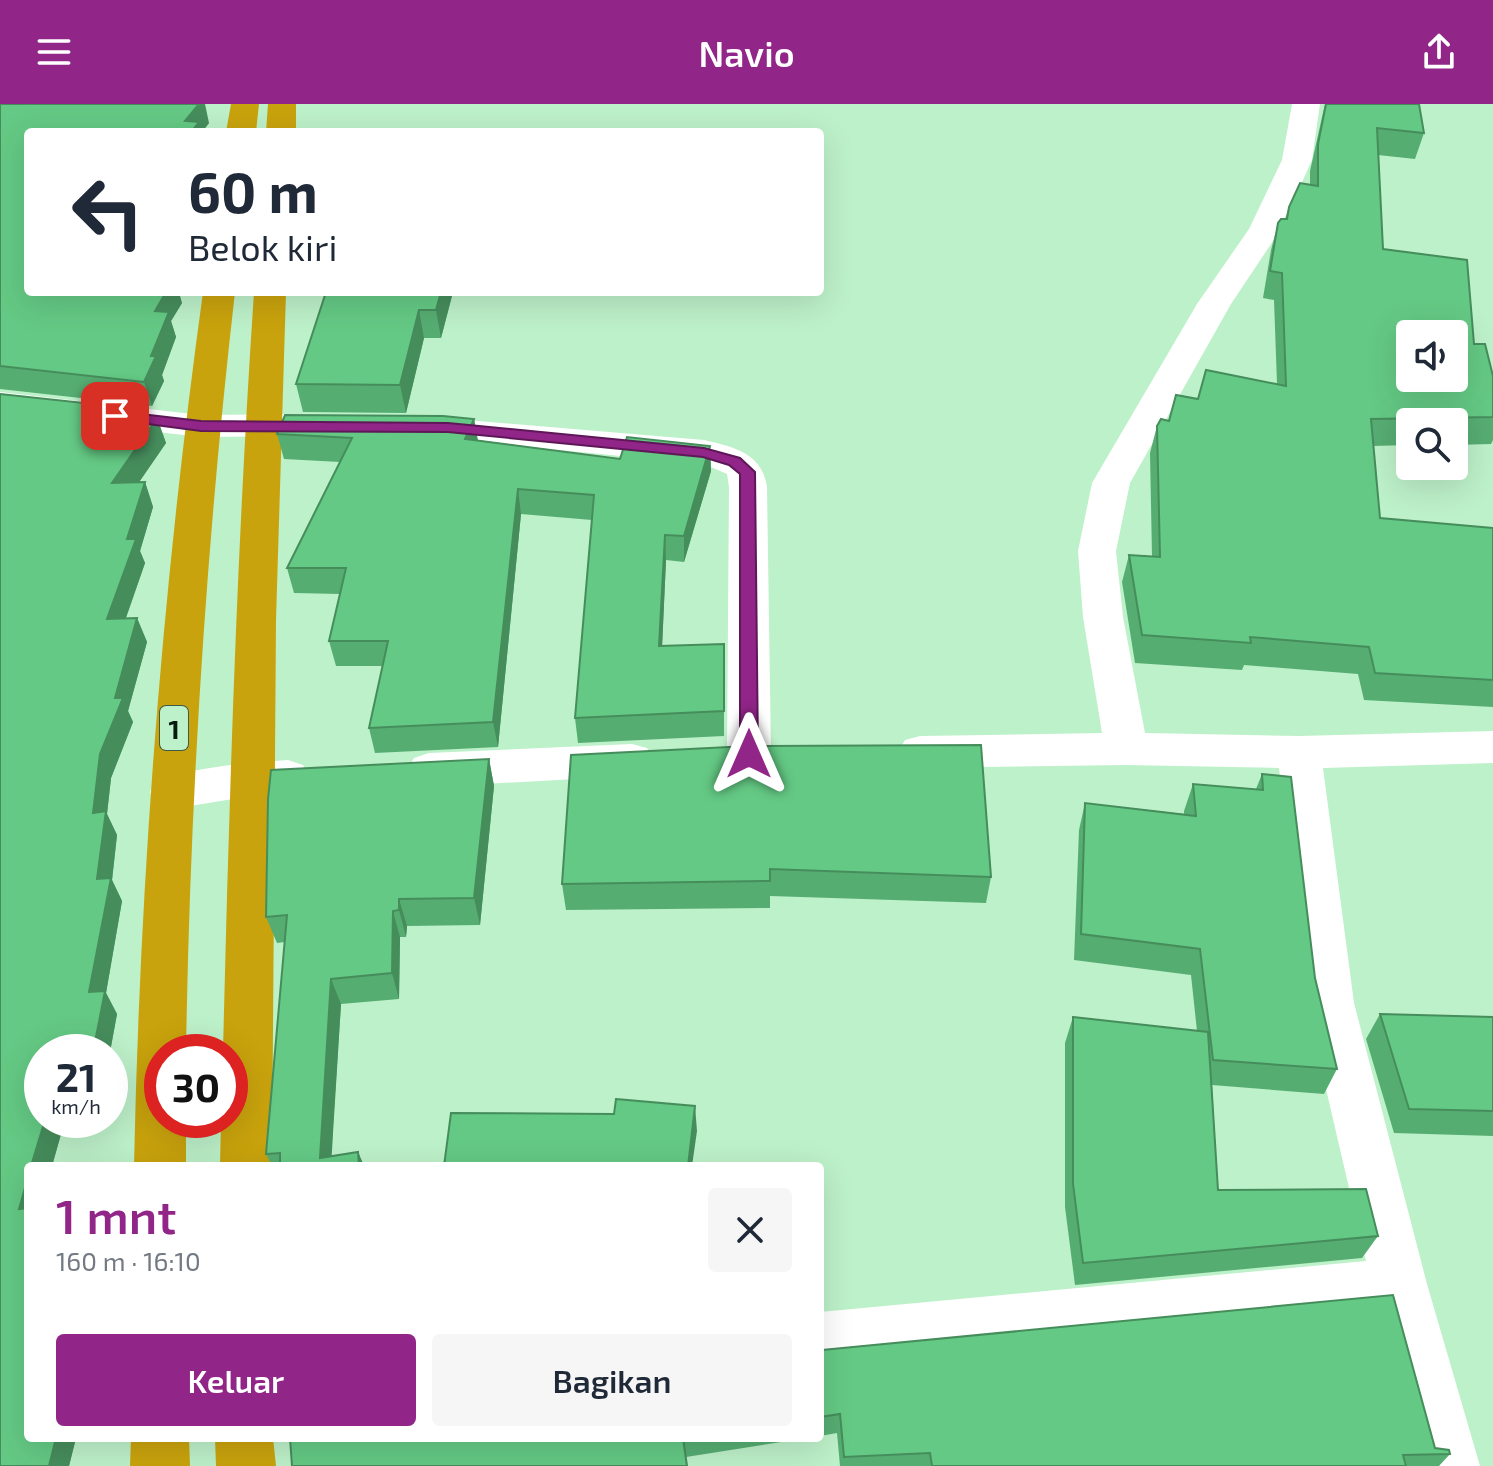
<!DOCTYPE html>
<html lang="id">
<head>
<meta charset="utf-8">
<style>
  :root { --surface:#fff; --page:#f6f6f7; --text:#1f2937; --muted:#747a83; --accent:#912588 }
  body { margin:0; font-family:"Exo 2",sans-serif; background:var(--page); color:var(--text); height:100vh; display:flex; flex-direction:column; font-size:30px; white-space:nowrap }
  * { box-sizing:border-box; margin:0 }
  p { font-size:26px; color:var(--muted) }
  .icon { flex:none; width:44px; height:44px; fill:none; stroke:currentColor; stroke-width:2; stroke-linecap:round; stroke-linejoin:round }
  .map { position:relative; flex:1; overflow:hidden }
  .side { position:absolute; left:24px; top:1058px; width:800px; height:280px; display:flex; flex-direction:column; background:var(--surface); border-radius:8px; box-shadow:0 8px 32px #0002 }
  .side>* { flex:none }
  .banner { position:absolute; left:24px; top:24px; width:800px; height:168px; border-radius:8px; box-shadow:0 8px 32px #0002; background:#fff; color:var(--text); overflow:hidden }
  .tools { position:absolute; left:1396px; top:216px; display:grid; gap:16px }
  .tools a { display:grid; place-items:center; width:72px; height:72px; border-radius:8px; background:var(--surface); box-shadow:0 8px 32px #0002; font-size:40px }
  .speed { position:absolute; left:24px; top:930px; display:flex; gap:16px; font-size:40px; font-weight:700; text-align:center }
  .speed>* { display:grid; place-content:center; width:104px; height:104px; border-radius:50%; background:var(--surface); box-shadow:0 8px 32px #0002; line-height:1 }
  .speed small { font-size:20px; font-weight:400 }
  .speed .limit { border:12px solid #d22; background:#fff; color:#111 }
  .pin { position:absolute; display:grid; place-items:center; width:68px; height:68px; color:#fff; margin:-34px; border-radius:16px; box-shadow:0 4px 12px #0006 }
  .me { position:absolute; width:88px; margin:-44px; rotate:0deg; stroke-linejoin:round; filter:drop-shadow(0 0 6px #0008) }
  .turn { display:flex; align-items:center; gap:28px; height:168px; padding:0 32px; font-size:36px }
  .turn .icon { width:104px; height:104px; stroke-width:2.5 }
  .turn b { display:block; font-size:56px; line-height:68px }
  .round { display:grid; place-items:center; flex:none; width:84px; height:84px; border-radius:8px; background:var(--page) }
  .head { display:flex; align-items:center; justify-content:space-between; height:136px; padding:0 32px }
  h1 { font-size:48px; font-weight:600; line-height:60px; color:var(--accent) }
  .button { display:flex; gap:16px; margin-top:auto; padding:16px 32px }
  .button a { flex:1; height:92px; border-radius:8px; background:var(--accent); color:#fff; font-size:32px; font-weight:600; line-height:92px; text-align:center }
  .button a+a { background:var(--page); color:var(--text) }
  header { display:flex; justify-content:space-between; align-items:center; height:104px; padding:0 32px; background:var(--accent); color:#fff; font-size:36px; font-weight:600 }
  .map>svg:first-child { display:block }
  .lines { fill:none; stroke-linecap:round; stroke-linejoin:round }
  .street { fill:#fff; fill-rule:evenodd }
  .highway { fill:#c9a30d; fill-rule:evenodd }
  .wall { fill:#56ad72 }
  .shaded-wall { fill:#468d5c }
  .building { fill:#64c984; stroke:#468d5c; stroke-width:2; fill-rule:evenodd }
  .route { fill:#912588; stroke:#5e1858; stroke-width:2 }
  .labels { text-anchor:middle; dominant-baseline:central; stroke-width:6; stroke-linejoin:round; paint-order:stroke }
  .shield { fill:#bdf1c9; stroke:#3e5b45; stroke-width:2 }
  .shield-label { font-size:26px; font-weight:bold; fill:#071b0d }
</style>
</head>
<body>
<header><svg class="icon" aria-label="menu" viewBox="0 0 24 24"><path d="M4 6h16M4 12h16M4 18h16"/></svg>Navio<svg class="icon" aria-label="share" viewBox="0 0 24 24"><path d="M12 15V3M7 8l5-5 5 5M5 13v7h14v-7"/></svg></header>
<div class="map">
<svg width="1493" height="1362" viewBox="0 0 1493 1362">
  <rect width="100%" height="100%" fill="#bdf1c9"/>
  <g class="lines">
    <g class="street">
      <path d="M 1292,0 L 1320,0 L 1312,56 L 1281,125 L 1231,200 L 1130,379 L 1116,447 L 1123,513 L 1145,629 L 1299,632 L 1493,627 L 1493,659 L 1323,664 L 1354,899 L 1427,1180 L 1480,1362 L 1420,1362 L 1379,1209 L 820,1264 L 820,1208 L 1366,1157 L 1306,899 L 1279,664 L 1126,661 L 920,664 L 905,660 L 898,648 L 905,636 L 920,632 L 1102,629 L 1083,513 L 1078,447 L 1092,379 L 1197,200 L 1249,125 L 1282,56 Z"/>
      <path d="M 0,288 L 201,311 L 306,310 L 319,313 L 324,321 L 319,329 L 306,332 L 201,333 L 0,310 Z"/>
      <path d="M 419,312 L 704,336 C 734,343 762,349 767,383 L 771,650 L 764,662 L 749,666 L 734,662 L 727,650 L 729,383 L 727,370 L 704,360 L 406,331 L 401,323 L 406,315 Z"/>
      <path d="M 632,640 L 647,644 L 654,656 L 647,668 L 632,672 L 429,683 L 414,678 L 407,666 L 414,654 L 429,649 Z"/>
      <path d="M 288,656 L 303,661 L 310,673 L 303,685 L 288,690 L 251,692 L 172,705 L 156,700 L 150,688 L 156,676 C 198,663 244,659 288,656 Z"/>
    </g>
    <g class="highway">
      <path d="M 231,0 L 259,0 L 256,28 L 226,28 Z"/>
      <path d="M 268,0 L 296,0 L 296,28 L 266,28 Z"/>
      <path d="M 203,188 L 235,188 C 206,441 190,694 186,948 L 162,948 L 162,1016 L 186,1016 L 186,1062 L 134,1062 C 140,769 163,478 203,188 Z"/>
      <path d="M 254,188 L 286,188 L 276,516 L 272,1062 L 220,1062 L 221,1016 L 230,1016 L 230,948 L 223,948 C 229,694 237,441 254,188 Z"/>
      <path d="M 131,1334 L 189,1334 L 190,1362 L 130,1362 Z"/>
      <path d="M 215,1334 L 273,1334 L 276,1362 L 216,1362 Z"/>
    </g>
  </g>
  <g class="wall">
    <path d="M 0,0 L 209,19 L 202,28 L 28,28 L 182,199 L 171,217 L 176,233 L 162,271 L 164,277 L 152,302 L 0,285 Z"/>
    <path d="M 1325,0 L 1419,0 L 1424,29 L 1415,55 L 1378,51 L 1383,145 L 1474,240 L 1493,313 L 1493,336 L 1491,340 L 1454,341 L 1454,318 L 1410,318 L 1410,341 L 1373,342 L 1380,414 L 1493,424 L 1493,603 L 1364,596 L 1358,570 L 1244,561 L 1242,566 L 1135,559 L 1122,478 L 1129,451 L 1152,452 L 1150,349 L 1157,322 L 1169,317 L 1198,295 L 1277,280 L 1274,196 L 1263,194 L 1271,146 L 1278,119 L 1285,115 L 1289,103 L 1310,81 L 1310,67 Z"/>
    <path d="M 326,188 L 453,188 L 441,234 L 424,234 L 406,309 L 303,308 L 296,280 Z"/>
    <path d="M 0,290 L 131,304 L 133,311 L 157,314 L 166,339 L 139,378 L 145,378 L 153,403 L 140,447 L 145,459 L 126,514 L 137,514 L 147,538 L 128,607 L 133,618 L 111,674 L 107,710 L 117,731 L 112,776 L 122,797 L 106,889 L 117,910 L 110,948 L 42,948 L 42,1016 L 65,1016 L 52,1062 L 28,1062 L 28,1334 L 76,1334 L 69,1362 L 0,1362 Z"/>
    <path d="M 474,315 L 478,336 L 620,355 L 710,342 L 711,367 L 684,458 L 666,456 L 662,542 L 724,540 L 724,632 L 578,639 L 575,614 L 592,416 L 521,410 L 498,643 L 375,649 L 369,624 L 383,562 L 336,562 L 329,537 L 340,490 L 294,489 L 287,464 L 340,358 L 284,355 L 277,330 Z"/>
    <path d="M 981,641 L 991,773 L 986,799 L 770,792 L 770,804 L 566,806 L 562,780 Z"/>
    <path d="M 489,655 L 494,682 L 480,821 L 407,822 L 406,833 L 400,833 L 399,895 L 341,900 L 331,1052 L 358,1048 L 364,1062 L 272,1062 L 266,1050 L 285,838 L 277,839 L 266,813 Z"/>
    <path d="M 1262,670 L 1315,874 L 1337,965 L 1324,990 L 1212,981 L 1218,1086 L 1378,1132 L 1362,1154 L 1075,1181 L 1065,1103 L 1065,939 L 1073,913 L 1197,927 L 1191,871 L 1074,856 L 1079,726 L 1085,699 L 1184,710 L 1184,707 L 1193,680 L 1256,685 Z"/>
    <path d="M 1380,910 L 1493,913 L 1493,1032 L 1394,1029 L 1366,935 Z"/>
    <path d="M 820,1244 L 822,1246 L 1435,1344 L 1450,1350 L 1439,1362 L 840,1362 L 837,1329 L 820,1332 Z"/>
    <path d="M 290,1334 L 806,1334 L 686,1353 Z"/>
  </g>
  <g class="shaded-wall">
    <path d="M 190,0 L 205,0 L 209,19 L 202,28 L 188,28 L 185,17 Z"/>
    <path d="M 160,188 L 179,188 L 182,199 L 171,217 L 176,233 L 162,271 L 164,277 L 152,302 L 144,278 L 151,252 L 155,207 Z"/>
    <path d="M 441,188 L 453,188 L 441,234 L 436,206 Z"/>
    <path d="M 419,206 L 424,234 L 406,309 L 400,281 Z"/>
    <path d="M 157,314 L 166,339 L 122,403 L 112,379 Z"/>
    <path d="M 474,315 L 478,340 L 465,335 Z"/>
    <path d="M 710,342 L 711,367 L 684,458 L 684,432 Z"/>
    <path d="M 145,378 L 153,403 L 140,447 L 145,459 L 117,539 L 107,515 L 127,435 Z"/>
    <path d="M 518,385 L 521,410 L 498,643 L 493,618 Z"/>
    <path d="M 665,431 L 666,456 L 661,567 L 659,542 Z"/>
    <path d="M 137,514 L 147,538 L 128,607 L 133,618 L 111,674 L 107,710 L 117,731 L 112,776 L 122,797 L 106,889 L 117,910 L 110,948 L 100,948 L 95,938 L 89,888 L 97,775 L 93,709 L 100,650 Z"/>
    <path d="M 489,655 L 494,682 L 480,821 L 474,794 Z"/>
    <path d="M 399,795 L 407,822 L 406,833 L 399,806 Z"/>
    <path d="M 393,807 L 400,833 L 399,895 L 392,869 Z"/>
    <path d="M 331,875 L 341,900 L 331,1062 L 320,1054 Z"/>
    <path d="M 67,940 L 71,948 L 64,948 Z"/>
    <path d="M 695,1002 L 697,1027 L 692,1062 L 688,1062 Z"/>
    <path d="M 45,1016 L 65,1016 L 52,1062 L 31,1062 Z"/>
    <path d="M 358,1048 L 364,1062 L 359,1062 Z"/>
    <path d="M 28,1073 L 28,1117 L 19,1105 Z"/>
    <path d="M 56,1334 L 76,1334 L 69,1362 L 49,1362 Z"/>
  </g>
  <g class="building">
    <path d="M 0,0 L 199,0 L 185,17 L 199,18 L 191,28 L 28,28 L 28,188 L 166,188 L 155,207 L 169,208 L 151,252 L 156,252 L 144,278 L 0,262 Z"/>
    <path d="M 1326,0 L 1419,0 L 1424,29 L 1377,24 L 1383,145 L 1467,156 L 1474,240 L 1485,240 L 1493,272 L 1493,313 L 1371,315 L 1380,414 L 1493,424 L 1493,576 L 1375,569 L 1369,543 L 1250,533 L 1251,539 L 1142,531 L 1129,451 L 1160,453 L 1157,322 L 1161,315 L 1169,317 L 1176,291 L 1198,295 L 1206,266 L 1286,282 L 1282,169 L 1270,167 L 1278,119 L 1281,115 L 1287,115 L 1289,103 L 1300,79 L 1318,82 L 1318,40 ZM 1410,230 L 1454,230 L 1454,274 L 1410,274 Z"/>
    <path d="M 326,188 L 441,188 L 436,206 L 419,206 L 400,281 L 296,280 Z"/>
    <path d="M 0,290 L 131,304 L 128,310 L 157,314 L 112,379 L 145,378 L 127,435 L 136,435 L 107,515 L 137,514 L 115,594 L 123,594 L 100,650 L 93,709 L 106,707 L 97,775 L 111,774 L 89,888 L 105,887 L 95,938 L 67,940 L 64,948 L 42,948 L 42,1016 L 45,1016 L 31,1062 L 28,1062 L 28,1073 L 19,1105 L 28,1104 L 28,1334 L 56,1334 L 49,1362 L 0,1362 Z"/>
    <path d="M 285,311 L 443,312 L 474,315 L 465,335 L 620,355 L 627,333 L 710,342 L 684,432 L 665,431 L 659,542 L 724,540 L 724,607 L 575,614 L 594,391 L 518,385 L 493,618 L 369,624 L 388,537 L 329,537 L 346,464 L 287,464 L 352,334 L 277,330 Z"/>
    <path d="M 981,641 L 991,773 L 770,765 L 770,777 L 562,780 L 571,651 L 749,642 Z"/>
    <path d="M 489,655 L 474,794 L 399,795 L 399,806 L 393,807 L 392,869 L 331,875 L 320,1054 L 358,1048 L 359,1062 L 280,1062 L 280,1049 L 266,1050 L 287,811 L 266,813 L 268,695 L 271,666 Z"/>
    <path d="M 1262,670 L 1291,673 L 1315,874 L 1337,965 L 1213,956 L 1200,845 L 1081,830 L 1085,699 L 1196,712 L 1193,680 L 1263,686 Z"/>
    <path d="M 1380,910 L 1493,913 L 1493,1007 L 1409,1005 Z"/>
    <path d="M 1073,913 L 1208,928 L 1218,1086 L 1366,1085 L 1378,1132 L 1083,1159 L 1073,1080 Z"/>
    <path d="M 616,995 L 695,1002 L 688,1062 L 444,1062 L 451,1009 L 614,1010 Z"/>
    <path d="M 1393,1191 L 1435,1344 L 1449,1346 L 1450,1350 L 1403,1351 L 1406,1362 L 932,1362 L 930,1349 L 844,1353 L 840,1310 L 820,1313 L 820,1244 L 822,1246 Z"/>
    <path d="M 290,1334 L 683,1334 L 687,1362 L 292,1362 Z"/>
  </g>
  <path class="route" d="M 115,307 L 201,317 L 448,319 L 704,344 L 740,354 L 755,368 L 758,650 L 749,657 L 740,650 L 740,370 L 729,361 L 703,353 L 448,328 L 201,327 L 110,315 L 108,312 Z"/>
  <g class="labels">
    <rect class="shield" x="160" y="602" width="28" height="44" rx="6"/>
    <g class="shield-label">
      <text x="174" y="624">1</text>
    </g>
  </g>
</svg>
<div class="tools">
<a><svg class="icon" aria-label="sound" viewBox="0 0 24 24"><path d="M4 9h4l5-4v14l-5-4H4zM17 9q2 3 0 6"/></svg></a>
<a><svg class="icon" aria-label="search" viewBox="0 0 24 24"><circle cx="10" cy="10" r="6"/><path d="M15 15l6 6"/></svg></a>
</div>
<div class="speed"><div>21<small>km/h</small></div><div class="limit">30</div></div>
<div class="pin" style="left:115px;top:312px;background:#d93025"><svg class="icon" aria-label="arrive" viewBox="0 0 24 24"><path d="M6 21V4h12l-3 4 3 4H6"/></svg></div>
<svg class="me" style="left:749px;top:650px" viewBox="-20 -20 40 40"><path d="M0-17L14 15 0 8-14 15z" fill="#912588" stroke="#fff" stroke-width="4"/></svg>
<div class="banner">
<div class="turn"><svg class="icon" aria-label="left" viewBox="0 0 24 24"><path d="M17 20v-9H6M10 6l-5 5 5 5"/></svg><div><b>60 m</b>Belok kiri</div></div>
</div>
<section class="side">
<div class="head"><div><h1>1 mnt</h1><p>160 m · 16:10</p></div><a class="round"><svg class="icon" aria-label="close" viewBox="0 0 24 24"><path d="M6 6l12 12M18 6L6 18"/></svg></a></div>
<div class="button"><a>Keluar</a><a>Bagikan</a></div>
</section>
</div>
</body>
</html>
